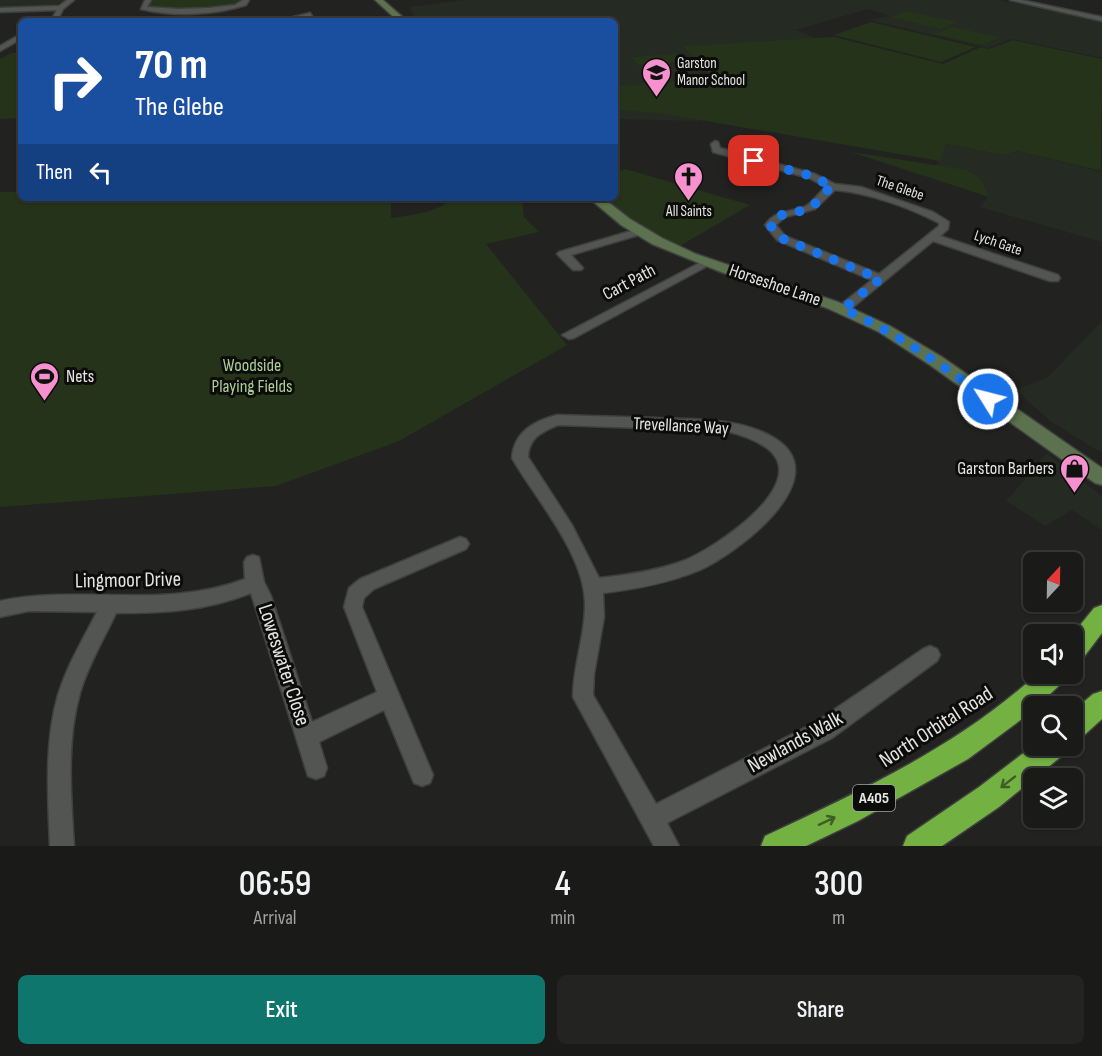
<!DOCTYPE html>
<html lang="en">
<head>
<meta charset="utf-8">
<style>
  :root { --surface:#1a1a19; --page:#232322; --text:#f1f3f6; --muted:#9fa1a2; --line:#383838; --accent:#0f766e }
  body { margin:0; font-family:"Sofia Sans Condensed",sans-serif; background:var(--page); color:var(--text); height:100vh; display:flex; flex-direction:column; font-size:22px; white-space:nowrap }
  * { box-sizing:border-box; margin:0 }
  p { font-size:20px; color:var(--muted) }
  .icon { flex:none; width:33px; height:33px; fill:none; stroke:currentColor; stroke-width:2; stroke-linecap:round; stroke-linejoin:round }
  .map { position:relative; height:846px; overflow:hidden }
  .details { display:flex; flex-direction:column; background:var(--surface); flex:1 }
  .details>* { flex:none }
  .top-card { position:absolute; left:18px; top:18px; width:600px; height:183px; border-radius:9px; box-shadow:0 2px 4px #0004,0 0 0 2px var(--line); background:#1a4fa0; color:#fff; overflow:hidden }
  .needle { width:39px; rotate:22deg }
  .tools { position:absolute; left:1023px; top:552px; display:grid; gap:12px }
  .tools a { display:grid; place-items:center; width:60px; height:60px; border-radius:9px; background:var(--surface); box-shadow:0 2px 4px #0004,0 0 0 2px var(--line); font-size:30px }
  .pin { position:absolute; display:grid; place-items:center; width:51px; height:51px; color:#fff; margin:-26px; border-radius:12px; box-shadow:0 3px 9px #0006 }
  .me { position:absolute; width:66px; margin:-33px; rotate:306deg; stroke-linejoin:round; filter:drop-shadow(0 0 4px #0008) }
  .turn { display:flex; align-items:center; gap:21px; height:126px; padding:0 18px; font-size:27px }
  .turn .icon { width:78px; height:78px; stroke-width:2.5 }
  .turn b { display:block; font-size:42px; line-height:51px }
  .then { display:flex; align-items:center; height:57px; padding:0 18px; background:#0003; gap:12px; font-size:22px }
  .eta { display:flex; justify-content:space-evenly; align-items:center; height:102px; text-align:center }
  .eta b { font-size:36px; font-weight:600; line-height:42px }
  .button { display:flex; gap:12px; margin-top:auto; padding:12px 18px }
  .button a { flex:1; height:69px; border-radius:9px; background:var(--accent); color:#fff; font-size:24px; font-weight:600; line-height:69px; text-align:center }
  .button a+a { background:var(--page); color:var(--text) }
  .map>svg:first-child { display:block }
  .built { fill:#252a22 }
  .green { fill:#24331a }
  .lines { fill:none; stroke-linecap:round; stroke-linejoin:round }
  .street-casing { stroke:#3f403e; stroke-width:3 }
  .secondary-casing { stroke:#3f403e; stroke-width:3 }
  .highway-casing { stroke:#3f403e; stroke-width:3 }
  .street { fill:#535552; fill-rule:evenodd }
  .secondary { fill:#5c714d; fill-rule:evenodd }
  .highway { fill:#72b142; fill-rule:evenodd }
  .oneway { stroke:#3f5e26 }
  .route { stroke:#1a73e8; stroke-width:10; stroke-dasharray:0 18 }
  .labels { text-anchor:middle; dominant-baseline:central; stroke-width:6; stroke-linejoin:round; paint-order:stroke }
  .far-poi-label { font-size:15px; fill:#e5e6e4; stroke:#0c0c0b; text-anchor:start }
  .far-street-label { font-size:15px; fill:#e5e6e4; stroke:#0c0c0b }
  .shield { fill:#0c0c0b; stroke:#a4a5a3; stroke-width:1.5 }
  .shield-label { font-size:16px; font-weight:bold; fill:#e5e6e4 }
  .street-label { font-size:18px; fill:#e5e6e4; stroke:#0c0c0b }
  .park-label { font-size:18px; fill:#adce98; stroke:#0c0c0b }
  .poi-label { font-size:18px; fill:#e5e6e4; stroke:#0c0c0b; text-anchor:start }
  .near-street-label { font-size:21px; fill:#e5e6e4; stroke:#0c0c0b }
</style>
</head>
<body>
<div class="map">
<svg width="1102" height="846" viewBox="0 0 1102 846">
  <rect width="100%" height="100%" fill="#222321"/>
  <g class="built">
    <path d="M 0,0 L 64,0 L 53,7 L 0,7 Z"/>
    <path d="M 463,0 L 999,0 L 1102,22 L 1102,58 L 1011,39 L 988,48 L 869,20 L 890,16 L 868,9 L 796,30 L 824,42 L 806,72 L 704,72 L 696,74 L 698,121 L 615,119 L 615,21 L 416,21 L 409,7 Z"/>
    <path d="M 946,144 L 1004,155 L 1018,151 L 1102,172 L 1102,242 L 980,207 L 988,197 L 937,165 Z"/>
    <path d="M 1102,321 L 1102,453 L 1050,421 L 1016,390 L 1048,377 Z"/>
    <path d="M 1047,453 L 1102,496 L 1102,530 L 1072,510 L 1045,526 L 1006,501 Z"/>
  </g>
  <g class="green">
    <path d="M 152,0 L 244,0 L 244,2 C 228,8 162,12 148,6 Z"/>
    <path d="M 906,11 L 957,22 L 941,29 L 890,17 Z"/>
    <path d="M 871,22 L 976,47 L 941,62 L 834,35 Z"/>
    <path d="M 952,27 L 1000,37 L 982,45 L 934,34 Z"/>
    <path d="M 834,37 L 943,64 L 981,47 L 989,49 L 1013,40 L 1102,59 L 1101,171 L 1018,151 L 1004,155 L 946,144 L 940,161 L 665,114 L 615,109 L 615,86 L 687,81 L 709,73 L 683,46 Z"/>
    <path d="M 12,53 L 21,53 L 21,118 L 0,119 L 0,59 Z"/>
    <path d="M 675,54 L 682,61 L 638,65 L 631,57 Z"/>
    <path d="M 851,152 L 967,170 L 980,178 L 989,197 Z"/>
    <path d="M 625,169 L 750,205 L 678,247 L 646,230 L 603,198 L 615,198 L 615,173 Z"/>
    <path d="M 0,192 L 21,192 L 21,198 L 391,198 L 391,218 C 411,215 438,213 452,198 L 522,198 L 524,217 L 539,232 L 486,244 L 567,345 L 399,441 L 276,486 L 0,507 Z"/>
  </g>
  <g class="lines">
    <defs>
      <g id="street">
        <path d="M 67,0 L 74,0 L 63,9 L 59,17 L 61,21 L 55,21 L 53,17 L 57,10 L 0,12 L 0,8 L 59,6 Z"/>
        <path d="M 145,0 L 151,0 L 147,7 L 178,9 L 209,8 L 235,5 L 243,0 L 249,0 L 246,5 C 214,15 174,17 141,9 Z"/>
        <path d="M 1010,0 L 1021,0 L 1102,17 L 1102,21 Z"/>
        <path d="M 310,13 L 312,16 L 280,21 L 281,20 Z"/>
        <path d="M 401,16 L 399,19 L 373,21 L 376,19 Z"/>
        <path d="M 21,34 L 21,39 L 0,51 L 0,46 Z"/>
        <path d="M 715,141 L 718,142 L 720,148 L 815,174 L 835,184 L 861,187 L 933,212 L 949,222 L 948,229 L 940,236 L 1058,275 L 1060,278 L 1058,281 L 1050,281 L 933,241 L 847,312 L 839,312 L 837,309 L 839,306 L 872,280 L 777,240 L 765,225 C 775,210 788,213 804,207 C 813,203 818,193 826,187 L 809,178 L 713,152 L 711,144 ZM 835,190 C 869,193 908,207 939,223 L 939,226 L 879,274 L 785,236 L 776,225 L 785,217 L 815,209 Z"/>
        <path d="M 638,229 L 643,232 L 642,234 L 571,255 L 583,268 L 581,270 L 573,270 L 557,254 L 559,252 Z"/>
        <path d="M 707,259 L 713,262 L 711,264 L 574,338 L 569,339 L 562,335 Z"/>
        <path d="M 557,415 C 590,416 624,417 657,418 C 697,420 741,417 776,439 C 837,479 736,554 700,570 C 669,583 636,589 603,593 L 604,617 L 594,674 L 593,695 L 656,804 L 816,722 L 923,649 L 930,646 L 937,649 L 940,655 L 937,661 L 832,738 L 667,823 L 679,846 L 654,846 L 573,697 C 573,666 585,636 585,606 C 586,555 536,500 512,458 C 514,432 534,421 557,415 ZM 558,425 C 596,426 634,428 672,429 C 689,430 709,429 726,431 C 739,434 753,439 764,446 C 818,481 714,549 683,561 C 656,571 627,575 599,578 L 572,525 L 528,457 C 529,438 541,432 558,425 Z"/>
        <path d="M 460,537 L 466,539 L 469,544 L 466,549 L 374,589 L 364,598 L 362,607 L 433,775 L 430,783 L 422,786 L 414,783 L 384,710 L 319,742 L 327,768 L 324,776 L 316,779 L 308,776 L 251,593 C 205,611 165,613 116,613 C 104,639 88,665 80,693 C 66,742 71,796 74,846 L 50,846 C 48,796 44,744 58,695 C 67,666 83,639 97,612 L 29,611 L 0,617 L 0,601 C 82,584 164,610 245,579 L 244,562 L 247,557 L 253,555 L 259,557 L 264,582 L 271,596 L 312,722 L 377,692 L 344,607 L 349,588 L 360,579 Z"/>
      </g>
      <g id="secondary">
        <path d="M 375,0 L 383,0 L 407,21 L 398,21 Z"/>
        <path d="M 589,198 L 603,198 L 630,219 L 662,238 L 696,254 L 838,302 L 890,326 L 942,357 L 1102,468 L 1102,485 L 1095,483 L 930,365 L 879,332 L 827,308 L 721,272 L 652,244 L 621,225 Z"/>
      </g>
      <g id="highway">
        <path d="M 1102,605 L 1102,633 L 1080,662 L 1072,665 L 1072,635 L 1094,608 Z"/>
        <path d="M 1037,674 L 1066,674 L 1063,682 L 1037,706 L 1034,706 L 1034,710 L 968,759 L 858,821 L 806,846 L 761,846 L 765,836 C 861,791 958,746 1037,674 Z"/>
        <path d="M 1102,691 L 1102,719 L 1081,738 L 1072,742 L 1072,712 L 1093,694 Z"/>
        <path d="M 1034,745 L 1067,746 L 1063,755 L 999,807 L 942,846 L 903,846 L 907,836 L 979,787 Z"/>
      </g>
    </defs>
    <use href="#street" class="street-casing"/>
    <use href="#secondary" class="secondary-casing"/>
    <use href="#highway" class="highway-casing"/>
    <use href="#street" class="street"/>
    <use href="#secondary" class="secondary"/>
    <use href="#highway" class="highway"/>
  </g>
  <defs><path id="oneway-shaft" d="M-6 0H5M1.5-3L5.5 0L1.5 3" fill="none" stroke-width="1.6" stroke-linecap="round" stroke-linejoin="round" transform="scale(1.5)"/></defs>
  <g class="oneway">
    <use href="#oneway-shaft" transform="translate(1008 782) rotate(142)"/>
    <use href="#oneway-shaft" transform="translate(827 821) rotate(-25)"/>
  </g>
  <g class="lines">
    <path class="route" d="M 754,161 L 812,176 L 833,187 C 822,191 819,204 808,209 C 795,214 777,211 770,225 L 781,238 L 880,279 L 843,309 C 895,332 942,365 988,399"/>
  </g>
  <defs>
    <symbol id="school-pin" viewBox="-11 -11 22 30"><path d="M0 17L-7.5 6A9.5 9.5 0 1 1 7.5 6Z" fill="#f790ce" stroke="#0c0c0b"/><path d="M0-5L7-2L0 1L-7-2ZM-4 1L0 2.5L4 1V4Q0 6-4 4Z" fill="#111"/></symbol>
    <symbol id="church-pin" viewBox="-11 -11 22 30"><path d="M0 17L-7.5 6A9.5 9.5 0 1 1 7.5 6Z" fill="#f790ce" stroke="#0c0c0b"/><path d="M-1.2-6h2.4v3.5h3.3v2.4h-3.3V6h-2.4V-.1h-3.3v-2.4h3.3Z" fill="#111"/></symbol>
    <symbol id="stadium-pin" viewBox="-11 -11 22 30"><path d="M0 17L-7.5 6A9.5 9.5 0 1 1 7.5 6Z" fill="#f790ce" stroke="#0c0c0b"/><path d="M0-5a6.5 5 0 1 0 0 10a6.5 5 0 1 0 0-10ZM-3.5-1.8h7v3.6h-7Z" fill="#111"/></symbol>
    <symbol id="shop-pin" viewBox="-11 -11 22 30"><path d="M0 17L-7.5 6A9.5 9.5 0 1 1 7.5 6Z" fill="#f790ce" stroke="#0c0c0b"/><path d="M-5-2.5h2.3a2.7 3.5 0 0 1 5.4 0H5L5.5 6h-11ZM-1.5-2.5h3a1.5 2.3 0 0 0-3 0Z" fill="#111"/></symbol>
  </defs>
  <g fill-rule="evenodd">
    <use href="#school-pin" x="640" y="56" width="33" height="45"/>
    <use href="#church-pin" x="672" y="160" width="33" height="45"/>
    <use href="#stadium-pin" x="28" y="360" width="33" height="45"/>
    <use href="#shop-pin" x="1058" y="452" width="33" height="45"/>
  </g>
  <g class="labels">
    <g class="far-poi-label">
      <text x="677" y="63">Garston<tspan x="677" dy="17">Manor School</tspan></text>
      <text x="689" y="211" text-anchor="middle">All Saints</text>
    </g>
    <g class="far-street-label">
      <text transform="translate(900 188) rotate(19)">The Glebe</text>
      <text transform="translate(998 243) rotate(19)">Lych Gate</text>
    </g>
    <rect class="shield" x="853" y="785" width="42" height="26" rx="4.5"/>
    <g class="shield-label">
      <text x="874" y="798">A405</text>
    </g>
    <g class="street-label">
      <text transform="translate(629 282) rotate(-28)">Cart Path</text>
      <text transform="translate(775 285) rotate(19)">Horseshoe Lane</text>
      <text transform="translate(681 426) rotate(3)">Trevellance Way</text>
    </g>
    <g class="park-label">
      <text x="252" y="365">Woodside<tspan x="252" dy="21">Playing Fields</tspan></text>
    </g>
    <g class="poi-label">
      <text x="66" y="376">Nets</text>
      <text x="1054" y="468" text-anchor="end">Garston Barbers</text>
    </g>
    <g class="near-street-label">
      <text transform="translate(128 580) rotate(-1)">Lingmoor Drive</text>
      <text transform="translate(284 665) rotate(72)">Loweswater Close</text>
      <text transform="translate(936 727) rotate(-33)">North Orbital Road</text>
      <text transform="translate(795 742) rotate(-29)">Newlands Walk</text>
    </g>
  </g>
</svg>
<div class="tools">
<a><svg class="needle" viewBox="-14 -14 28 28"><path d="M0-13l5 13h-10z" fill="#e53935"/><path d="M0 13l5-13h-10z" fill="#9fa1a2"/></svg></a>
<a><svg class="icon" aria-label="sound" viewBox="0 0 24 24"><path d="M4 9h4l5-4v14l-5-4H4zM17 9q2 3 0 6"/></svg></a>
<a><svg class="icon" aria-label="search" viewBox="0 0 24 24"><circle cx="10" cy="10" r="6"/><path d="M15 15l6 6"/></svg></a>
<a><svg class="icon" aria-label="layers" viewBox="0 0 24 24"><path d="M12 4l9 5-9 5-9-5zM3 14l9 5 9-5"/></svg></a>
</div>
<div class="pin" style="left:754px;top:161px;background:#d93025"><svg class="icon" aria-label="arrive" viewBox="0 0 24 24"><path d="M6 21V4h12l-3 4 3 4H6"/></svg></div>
<svg class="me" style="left:988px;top:399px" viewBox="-20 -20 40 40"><circle r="17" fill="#1a73e8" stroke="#fff" stroke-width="3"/><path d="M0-11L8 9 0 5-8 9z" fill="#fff"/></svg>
<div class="top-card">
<div class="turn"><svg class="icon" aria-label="right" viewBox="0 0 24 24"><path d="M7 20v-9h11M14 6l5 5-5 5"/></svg><div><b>70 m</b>The Glebe</div></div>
<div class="then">Then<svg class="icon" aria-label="left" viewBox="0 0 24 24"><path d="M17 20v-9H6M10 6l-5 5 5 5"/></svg></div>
</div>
</div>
<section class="details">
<div class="eta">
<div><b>06:59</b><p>Arrival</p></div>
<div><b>4</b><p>min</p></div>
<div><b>300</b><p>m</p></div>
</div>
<div class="button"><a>Exit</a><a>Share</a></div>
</section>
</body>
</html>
